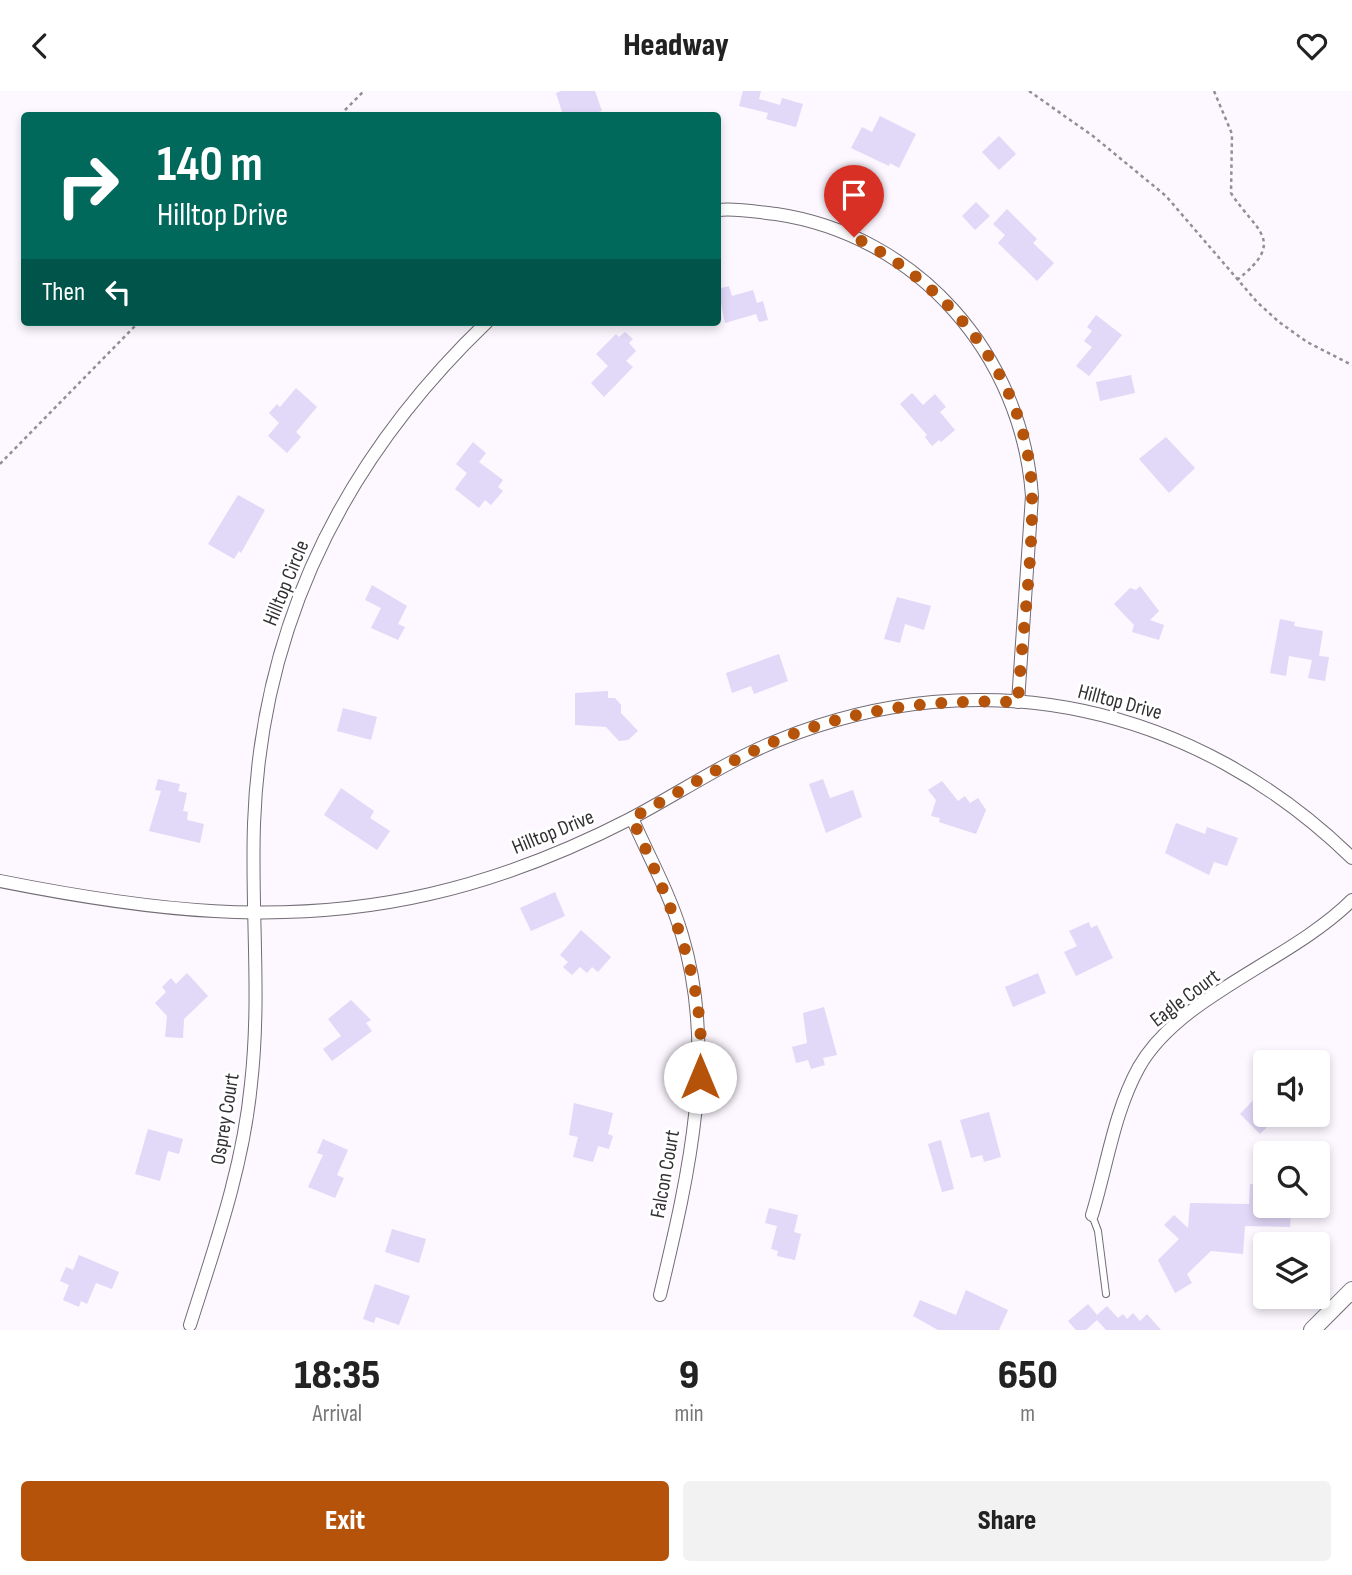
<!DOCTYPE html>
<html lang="en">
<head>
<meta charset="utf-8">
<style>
  :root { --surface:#fff; --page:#f2f2f2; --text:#222; --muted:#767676; --accent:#b45309 }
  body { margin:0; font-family:"Sofia Sans Condensed",sans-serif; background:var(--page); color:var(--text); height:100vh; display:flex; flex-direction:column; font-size:26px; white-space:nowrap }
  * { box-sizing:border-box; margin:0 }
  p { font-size:23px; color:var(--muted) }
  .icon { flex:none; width:38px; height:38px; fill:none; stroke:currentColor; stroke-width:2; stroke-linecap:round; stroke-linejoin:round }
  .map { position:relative; height:1239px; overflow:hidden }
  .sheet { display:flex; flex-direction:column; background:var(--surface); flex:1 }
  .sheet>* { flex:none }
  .guide { position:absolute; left:21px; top:21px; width:700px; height:214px; border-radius:7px; box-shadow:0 4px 10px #0003; background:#00695c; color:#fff; overflow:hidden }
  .tools { position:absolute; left:1253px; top:959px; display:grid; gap:14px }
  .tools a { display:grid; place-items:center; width:77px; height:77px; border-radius:7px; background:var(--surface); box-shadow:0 4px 10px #0003; font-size:35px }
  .pin { position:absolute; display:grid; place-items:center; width:60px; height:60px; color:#fff; margin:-72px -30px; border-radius:50% 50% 50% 0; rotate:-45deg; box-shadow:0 0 7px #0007 }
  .pin .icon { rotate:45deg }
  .me { position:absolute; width:77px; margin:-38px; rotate:0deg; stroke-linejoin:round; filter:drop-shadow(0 0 5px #0008) }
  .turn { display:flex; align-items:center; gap:24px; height:147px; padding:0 21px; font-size:32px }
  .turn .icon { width:91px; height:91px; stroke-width:2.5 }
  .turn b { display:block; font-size:49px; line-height:60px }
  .then { display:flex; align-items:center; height:66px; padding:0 21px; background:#0003; gap:14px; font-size:26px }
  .eta { display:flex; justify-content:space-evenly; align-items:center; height:119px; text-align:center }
  .eta b { font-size:42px; font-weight:800; line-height:49px }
  .button { display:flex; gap:14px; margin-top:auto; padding:14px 21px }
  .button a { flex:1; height:80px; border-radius:7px; background:var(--accent); color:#fff; font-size:28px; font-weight:800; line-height:80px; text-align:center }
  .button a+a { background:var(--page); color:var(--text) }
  header { display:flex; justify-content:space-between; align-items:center; height:91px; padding:0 21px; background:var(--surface); font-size:32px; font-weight:800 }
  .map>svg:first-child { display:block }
  .building { fill:#e2d8f8 }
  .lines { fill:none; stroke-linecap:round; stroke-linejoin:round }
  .service-casing { stroke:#726c74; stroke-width:8 }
  .minor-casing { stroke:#726c74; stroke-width:14 }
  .tertiary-casing { stroke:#726c74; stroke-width:18 }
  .path { stroke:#938e94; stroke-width:2.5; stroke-dasharray:3.5 3.5; stroke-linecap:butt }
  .service { stroke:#fff; stroke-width:6 }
  .minor { stroke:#fff; stroke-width:12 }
  .tertiary { stroke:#fff; stroke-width:16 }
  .route { stroke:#b45309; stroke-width:12; stroke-dasharray:0 21.6 }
  .labels { text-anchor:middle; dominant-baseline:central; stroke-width:6; stroke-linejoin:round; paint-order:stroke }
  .street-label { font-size:21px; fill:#333033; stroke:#fff }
</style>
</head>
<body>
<header><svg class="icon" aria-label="back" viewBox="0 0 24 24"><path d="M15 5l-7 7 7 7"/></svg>Headway<svg class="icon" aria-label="heart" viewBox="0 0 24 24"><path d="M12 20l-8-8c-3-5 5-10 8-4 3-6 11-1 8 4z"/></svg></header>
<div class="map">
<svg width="1352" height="1239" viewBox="0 0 1352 1239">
  <rect width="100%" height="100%" fill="#fdf7ff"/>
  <g class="building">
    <path d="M 561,0 L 595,0 L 602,20 L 586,24 L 563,24 L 556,2 Z"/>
    <path d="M 743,0 L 761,0 L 759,8 L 780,14 L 782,7 L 803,13 L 796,36 L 766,28 L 768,22 L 739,15 Z"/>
    <path d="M 880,25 L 916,43 L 899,77 L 890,72 L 889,75 L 851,57 L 862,36 L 872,41 Z"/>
    <path d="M 999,45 L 1016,63 L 999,79 L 982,61 Z"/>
    <path d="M 976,111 L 990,125 L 975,139 L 962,125 Z"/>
    <path d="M 1007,118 L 1037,148 L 1033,152 L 1054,172 L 1037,190 L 998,152 L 1005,144 L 993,133 Z"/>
    <path d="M 729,195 L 732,205 L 753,199 L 757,212 L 763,210 L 768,229 L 759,231 L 756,223 L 725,232 L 718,198 Z"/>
    <path d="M 1096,224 L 1122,244 L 1089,285 L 1076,275 L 1092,256 L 1084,250 L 1092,240 L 1087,236 Z"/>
    <path d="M 625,241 L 633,248 L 629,252 L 636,260 L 626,270 L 633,276 L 604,306 L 591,292 L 608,275 L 596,263 L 616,243 L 619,246 Z"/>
    <path d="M 1131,284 L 1135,302 L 1100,310 L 1096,291 Z"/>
    <path d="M 296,297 L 317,316 L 296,341 L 301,346 L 287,362 L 268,345 L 279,332 L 269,322 L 277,313 L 280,316 Z"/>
    <path d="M 912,302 L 923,314 L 935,303 L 946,316 L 940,321 L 955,339 L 941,351 L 939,349 L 932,355 L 925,346 L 927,344 L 900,313 Z"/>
    <path d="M 1166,346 L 1195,377 L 1169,402 L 1139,368 Z"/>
    <path d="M 473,351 L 486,362 L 479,371 L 503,389 L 498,396 L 503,400 L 491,414 L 485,409 L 479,417 L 455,398 L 467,382 L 456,373 Z"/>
    <path d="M 238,404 L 265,419 L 241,462 L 239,460 L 234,468 L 208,453 Z"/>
    <path d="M 372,494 L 407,515 L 398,533 L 405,536 L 398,549 L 371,537 L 381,517 L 365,509 Z"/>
    <path d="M 1140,495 L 1159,520 L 1150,529 L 1164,534 L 1159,549 L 1132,541 L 1134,534 L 1114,513 L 1130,497 L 1136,499 Z"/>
    <path d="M 897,506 L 931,515 L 924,539 L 905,533 L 900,552 L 884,548 Z"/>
    <path d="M 1280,528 L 1295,531 L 1294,535 L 1323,540 L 1319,565 L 1329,566 L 1325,590 L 1308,587 L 1312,569 L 1289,565 L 1286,585 L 1270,582 Z"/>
    <path d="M 779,563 L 788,590 L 754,603 L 751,595 L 732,602 L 726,582 Z"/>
    <path d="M 608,600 L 608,607 L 615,607 L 621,614 L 621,622 L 638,640 L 628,649 L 619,650 L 606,636 L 575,634 L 575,602 Z"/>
    <path d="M 343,617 L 377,626 L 371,649 L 337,640 Z"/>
    <path d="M 158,688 L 180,693 L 178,700 L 187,702 L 183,720 L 188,721 L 187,729 L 204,733 L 200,752 L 149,740 L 161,700 L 155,699 Z"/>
    <path d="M 823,688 L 830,707 L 853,699 L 862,726 L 826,742 L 809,693 Z"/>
    <path d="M 942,690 L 958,710 L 965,705 L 970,712 L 978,707 L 986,719 L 976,743 L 939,731 L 940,727 L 931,725 L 936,709 L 928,699 Z"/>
    <path d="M 341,697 L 374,720 L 370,727 L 390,740 L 377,759 L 324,724 Z"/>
    <path d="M 1176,732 L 1205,743 L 1207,736 L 1238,747 L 1227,775 L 1214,771 L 1209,784 L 1165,762 Z"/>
    <path d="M 555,801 L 565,825 L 531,840 L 520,817 Z"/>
    <path d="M 1089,831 L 1091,837 L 1097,834 L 1113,867 L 1076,885 L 1064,861 L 1077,855 L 1069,840 Z"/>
    <path d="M 581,839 L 611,866 L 598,881 L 592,876 L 587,882 L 580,876 L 572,884 L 563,876 L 568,871 L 560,864 Z"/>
    <path d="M 187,882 L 208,905 L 184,928 L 183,947 L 165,946 L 167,925 L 155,912 L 166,901 L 162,896 L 171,887 L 176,893 Z"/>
    <path d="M 1038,882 L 1046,902 L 1013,916 L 1005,896 Z"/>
    <path d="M 351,909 L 371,929 L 366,932 L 372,940 L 332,970 L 323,958 L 341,945 L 328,928 Z"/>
    <path d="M 824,916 L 837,964 L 823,967 L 825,974 L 811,978 L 808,969 L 796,972 L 792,956 L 807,952 L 803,922 Z"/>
    <path d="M 1265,997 L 1265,1024 L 1279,1024 L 1260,1043 L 1240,1023 Z"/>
    <path d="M 574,1012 L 613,1022 L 608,1043 L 613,1045 L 609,1058 L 598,1055 L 593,1071 L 573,1066 L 578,1046 L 569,1044 Z"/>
    <path d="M 989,1021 L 1001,1066 L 984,1071 L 982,1064 L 971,1067 L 960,1029 Z"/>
    <path d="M 148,1038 L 183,1048 L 179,1063 L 168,1060 L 160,1090 L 135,1083 Z"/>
    <path d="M 323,1048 L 348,1059 L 337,1084 L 344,1087 L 335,1107 L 308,1096 L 323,1064 L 317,1062 Z"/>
    <path d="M 941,1049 L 954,1098 L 942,1101 L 928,1053 Z"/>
    <path d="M 1250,1093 L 1265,1094 L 1265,1115 L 1283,1115 L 1291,1123 L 1290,1136 L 1245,1135 L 1243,1163 L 1211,1160 L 1187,1183 L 1192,1192 L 1175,1202 L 1158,1169 L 1179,1148 L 1164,1134 L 1174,1124 L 1188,1137 L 1190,1112 L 1249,1113 Z"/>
    <path d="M 769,1117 L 798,1124 L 794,1141 L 801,1143 L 795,1169 L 777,1165 L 778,1160 L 771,1158 L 777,1135 L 765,1132 Z"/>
    <path d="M 392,1138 L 426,1148 L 419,1172 L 385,1161 Z"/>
    <path d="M 79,1164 L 119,1181 L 112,1198 L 96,1192 L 87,1213 L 81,1210 L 79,1216 L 63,1209 L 69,1194 L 60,1190 L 66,1176 L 73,1179 Z"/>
    <path d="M 375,1193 L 410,1205 L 399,1234 L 376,1226 L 374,1232 L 363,1228 Z"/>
    <path d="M 966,1199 L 1008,1219 L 999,1239 L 938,1239 L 913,1225 L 920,1209 L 956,1224 Z"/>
    <path d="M 1088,1213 L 1097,1224 L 1107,1215 L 1118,1227 L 1123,1223 L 1127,1228 L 1133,1222 L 1140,1230 L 1147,1223 L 1161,1239 L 1106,1239 L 1097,1229 L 1086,1239 L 1076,1239 L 1068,1230 Z"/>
  </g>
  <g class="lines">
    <defs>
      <path id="service" d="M 1092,1124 L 1098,1140 L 1106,1203"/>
      <g id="minor">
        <path d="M 718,119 C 737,117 756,121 776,123 C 918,144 1022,264 1032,405 L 1018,611"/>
        <path d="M 632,727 C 649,766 670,803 682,844 C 718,963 688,1086 660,1204"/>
        <path d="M 0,790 C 145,819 283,837 430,803 C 500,787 568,760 632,727 C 681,701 728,669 779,649 C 983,566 1196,615 1352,767"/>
        <path d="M 1092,1124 C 1107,1075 1114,1021 1139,976 C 1180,904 1291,870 1352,809"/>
        <path d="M 190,1234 C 215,1155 243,1077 251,993 C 261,906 251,820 254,733 C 261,534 344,368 487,231"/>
      </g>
      <path id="tertiary" d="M 1312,1239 L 1352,1199"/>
    </defs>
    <use href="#service" class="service-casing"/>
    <use href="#minor" class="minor-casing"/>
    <use href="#tertiary" class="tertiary-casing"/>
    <g class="path">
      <path d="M 1029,0 L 1093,45 L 1166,105 L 1257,211 L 1279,231 L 1307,251 L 1352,274"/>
      <path d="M 1214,0 L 1232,43 L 1231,102 C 1255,140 1288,149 1237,189"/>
      <path d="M 340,24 L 364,0"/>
      <path d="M 0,373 L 139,231"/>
    </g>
    <use href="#service" class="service"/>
    <use href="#minor" class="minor"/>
    <use href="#tertiary" class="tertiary"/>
  </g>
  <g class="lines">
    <path class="route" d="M 700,986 C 708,889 669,812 632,727 C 680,701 727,670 778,649 C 855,617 935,608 1018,611 C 1022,544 1033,470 1032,404 C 1029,289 952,196 854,146"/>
  </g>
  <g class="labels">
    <g class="street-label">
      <text transform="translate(286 492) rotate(-68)">Hilltop Circle</text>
      <text transform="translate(1120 611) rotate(15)">Hilltop Drive</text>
      <text transform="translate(553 741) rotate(-22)">Hilltop Drive</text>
      <text transform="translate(1185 907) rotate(-37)">Eagle Court</text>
      <text transform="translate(225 1028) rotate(-81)">Osprey Court</text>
      <text transform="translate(665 1083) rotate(-80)">Falcon Court</text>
    </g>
  </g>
</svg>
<div class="tools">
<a><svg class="icon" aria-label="sound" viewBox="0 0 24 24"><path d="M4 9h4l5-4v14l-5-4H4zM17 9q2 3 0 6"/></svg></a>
<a><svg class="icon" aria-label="search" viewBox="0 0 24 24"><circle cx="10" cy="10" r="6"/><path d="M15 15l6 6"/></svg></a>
<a><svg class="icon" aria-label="layers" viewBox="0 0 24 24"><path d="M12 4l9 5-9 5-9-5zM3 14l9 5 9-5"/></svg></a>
</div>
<div class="pin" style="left:854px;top:146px;background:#d93025"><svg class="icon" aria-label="arrive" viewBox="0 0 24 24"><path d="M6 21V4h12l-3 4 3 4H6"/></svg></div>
<svg class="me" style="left:700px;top:986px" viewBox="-20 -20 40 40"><circle r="19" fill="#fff"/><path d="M0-13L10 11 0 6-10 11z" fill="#b45309"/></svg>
<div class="guide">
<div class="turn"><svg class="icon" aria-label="right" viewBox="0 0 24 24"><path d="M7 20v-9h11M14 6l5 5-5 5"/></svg><div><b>140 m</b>Hilltop Drive</div></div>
<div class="then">Then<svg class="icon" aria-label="left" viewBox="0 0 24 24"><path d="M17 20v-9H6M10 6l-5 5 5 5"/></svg></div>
</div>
</div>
<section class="sheet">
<div class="eta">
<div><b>18:35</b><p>Arrival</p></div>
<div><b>9</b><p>min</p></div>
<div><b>650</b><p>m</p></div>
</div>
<div class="button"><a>Exit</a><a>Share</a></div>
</section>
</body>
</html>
